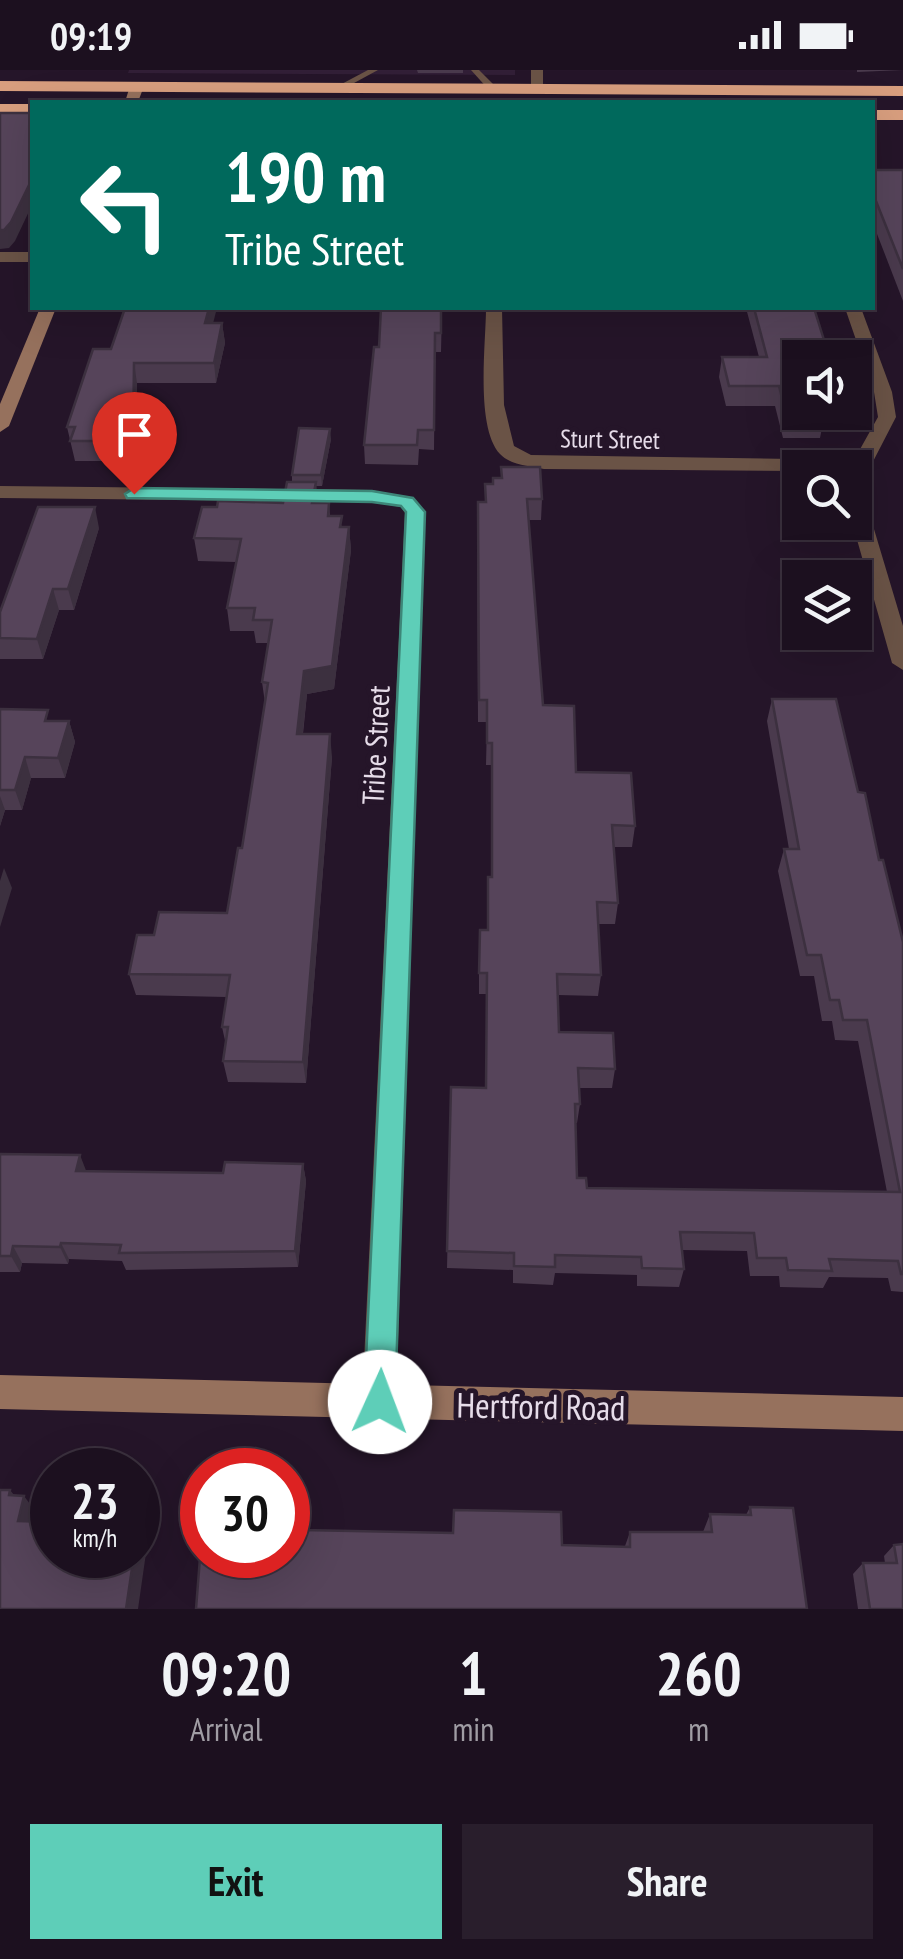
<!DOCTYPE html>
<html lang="en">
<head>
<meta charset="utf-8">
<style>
  :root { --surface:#1c101f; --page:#291e2c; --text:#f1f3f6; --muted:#a09da4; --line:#3a303d; --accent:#5eceb8 }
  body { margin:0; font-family:"PT Sans Narrow",sans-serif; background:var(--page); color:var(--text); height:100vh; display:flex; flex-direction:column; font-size:38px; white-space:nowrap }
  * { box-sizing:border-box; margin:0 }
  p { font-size:32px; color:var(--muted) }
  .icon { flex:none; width:55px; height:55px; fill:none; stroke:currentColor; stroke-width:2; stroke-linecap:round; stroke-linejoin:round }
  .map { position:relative; height:1539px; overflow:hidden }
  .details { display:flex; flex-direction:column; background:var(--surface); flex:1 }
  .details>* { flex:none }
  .guide { position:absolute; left:30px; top:30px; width:845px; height:210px; border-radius:0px; box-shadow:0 10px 40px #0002,0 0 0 2px var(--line); background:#00695c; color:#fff; overflow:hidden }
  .buttons { position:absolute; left:782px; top:270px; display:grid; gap:20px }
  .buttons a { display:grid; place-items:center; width:90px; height:90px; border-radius:0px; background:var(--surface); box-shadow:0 10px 40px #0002,0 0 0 2px var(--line); font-size:50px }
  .speed { position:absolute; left:30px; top:1378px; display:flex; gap:20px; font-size:50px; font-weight:700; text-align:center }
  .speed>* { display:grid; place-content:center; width:130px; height:130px; border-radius:50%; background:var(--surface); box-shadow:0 10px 40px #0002,0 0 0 2px var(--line); line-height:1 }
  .speed small { font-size:25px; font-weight:400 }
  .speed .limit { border:15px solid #d22; background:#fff; color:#111 }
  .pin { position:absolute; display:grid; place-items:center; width:85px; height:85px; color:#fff; margin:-102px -42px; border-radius:50% 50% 50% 0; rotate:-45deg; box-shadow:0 0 10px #0007 }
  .pin .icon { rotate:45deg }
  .me { position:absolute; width:110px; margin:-55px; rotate:2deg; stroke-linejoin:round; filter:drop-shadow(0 0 8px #0008) }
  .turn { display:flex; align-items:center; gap:35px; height:210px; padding:0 30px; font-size:45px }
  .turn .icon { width:130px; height:130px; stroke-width:2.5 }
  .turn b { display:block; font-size:70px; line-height:85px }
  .eta { display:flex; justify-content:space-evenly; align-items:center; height:170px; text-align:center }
  .eta b { font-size:60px; font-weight:700; line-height:70px }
  .button { display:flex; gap:20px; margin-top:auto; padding:20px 30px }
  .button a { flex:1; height:115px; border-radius:0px; background:var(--accent); color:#111; font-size:40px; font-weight:700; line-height:115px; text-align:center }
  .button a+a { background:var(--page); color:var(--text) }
  .status { display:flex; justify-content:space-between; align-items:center; height:70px; padding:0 50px; background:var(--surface); direction:ltr }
  .status svg { height:28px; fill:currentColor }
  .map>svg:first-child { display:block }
  .built { fill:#321f37 }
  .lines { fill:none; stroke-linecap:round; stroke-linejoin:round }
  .lane { fill:#6a5346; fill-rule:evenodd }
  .street { fill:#6a5346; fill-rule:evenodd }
  .secondary { fill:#96715d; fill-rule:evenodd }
  .highway { fill:#d89e7e; fill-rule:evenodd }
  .wall { fill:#4a3a4d }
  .shaded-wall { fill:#3c303f }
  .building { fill:#56445a; stroke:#3c303f; stroke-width:2.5 }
  .route { fill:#5eceb8; stroke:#3d8678; stroke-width:2.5 }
  .labels { text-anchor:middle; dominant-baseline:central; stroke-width:10; stroke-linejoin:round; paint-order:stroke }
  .far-street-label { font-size:25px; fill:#e6dce9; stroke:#251529 }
  .street-label { font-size:30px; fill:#e6dce9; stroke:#251529 }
  .near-street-label { font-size:35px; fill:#e6dce9; stroke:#251529 }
</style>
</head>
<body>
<div class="status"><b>09:19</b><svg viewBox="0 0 49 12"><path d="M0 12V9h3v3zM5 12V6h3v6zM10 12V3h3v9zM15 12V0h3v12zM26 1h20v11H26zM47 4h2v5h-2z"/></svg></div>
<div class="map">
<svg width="903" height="1539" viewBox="0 0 903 1539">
  <rect width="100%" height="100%" fill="#251529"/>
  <path class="built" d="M 129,0 L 515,0 L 515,5 L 128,3 Z"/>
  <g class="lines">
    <g class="lane">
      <path d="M 368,0 L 378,0 L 343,19 L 336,17 Z"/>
      <path d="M 471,0 L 479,0 L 495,16 L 495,20 L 489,20 Z"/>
    </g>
    <g class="street">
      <path d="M 531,0 L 543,0 L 543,21 L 531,18 Z"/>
      <rect x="0" y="182" width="32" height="10"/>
      <path d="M 486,238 L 502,238 L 504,335 L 514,376 L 531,385 L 854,390 L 878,347 L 874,322 L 845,238 L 861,238 L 892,322 L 896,347 L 865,407 L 855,413 L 855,398 L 800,398 L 800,401 L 544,399 C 530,396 510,395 500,384 C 475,357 486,273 486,238 Z"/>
      <path d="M 0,416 L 371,420 L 414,428 L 425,442 L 396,1332 L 391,1344 L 379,1349 L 367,1344 L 362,1332 L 405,443 L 401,437 L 371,432 L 0,428 Z"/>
      <path d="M 855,423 L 865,429 L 903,556 L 903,600 L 892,593 L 852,452 L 855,452 Z"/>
    </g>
    <g class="secondary">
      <path d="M 137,12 L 144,16 L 138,32 L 125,32 L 130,16 Z"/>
      <path d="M 40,238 L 56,238 L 9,356 L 0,362 L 0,334 Z"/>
      <path d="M 0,1305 L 903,1327 L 903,1361 L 0,1339 Z"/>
    </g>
    <g class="highway">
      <path d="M 0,11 L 903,16 L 903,26 L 0,21 Z"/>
      <rect x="0" y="34" width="32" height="10"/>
      <rect x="872" y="40" width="31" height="10"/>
    </g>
  </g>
  <g class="wall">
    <path d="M 417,0 L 463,0 L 463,3 L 418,3 Z"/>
    <path d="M 857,0 L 903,0 L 857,2 Z"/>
    <path d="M 872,100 L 903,100 L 903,231 L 872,151 Z"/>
    <path d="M 442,238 L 441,282 L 435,282 L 434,380 L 419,379 L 418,395 L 365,394 L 364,375 Z"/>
    <path d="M 746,238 L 814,238 L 828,283 L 827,288 L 800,288 L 800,342 L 831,342 L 829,353 L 823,353 L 820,368 L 783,368 L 775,336 L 726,336 L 719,307 L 722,287 L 759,287 Z"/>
    <path d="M 213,253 L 222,253 L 225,273 L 216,313 L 137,313 L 137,391 L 75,391 L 67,357 L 111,279 Z"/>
    <path d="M 331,369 L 322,416 L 316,416 L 318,433 L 329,433 L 330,446 L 343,457 L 349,457 L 351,480 L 334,619 L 307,624 L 303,664 L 332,687 L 306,1013 L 228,1012 L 223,991 L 226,975 L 222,957 L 226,927 L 136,925 L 129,904 L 154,865 L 227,843 L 242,778 L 265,633 L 262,612 L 268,573 L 256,573 L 254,561 L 230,561 L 227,538 L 236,492 L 198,491 L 194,468 L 217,437 L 283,433 L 292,412 L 292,405 Z"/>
    <path d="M 485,414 L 493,414 L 542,429 L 541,450 L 529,450 L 543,635 L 576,702 L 635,756 L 632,777 L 614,777 L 618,833 L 615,854 L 598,854 L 601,905 L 598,926 L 558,925 L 559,962 L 615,999 L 612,1018 L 579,1018 L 580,1034 L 577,1053 L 575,1053 L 577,1108 L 587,1118 L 887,1122 L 858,971 L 835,970 L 832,951 L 822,951 L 814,906 L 800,906 L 778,801 L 784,779 L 789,779 L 767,651 L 772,629 L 858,722 L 903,872 L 903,1222 L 891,1221 L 888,1208 L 829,1207 L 823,1218 L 780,1217 L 779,1206 L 750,1206 L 747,1181 L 682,1180 L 684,1199 L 679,1217 L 637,1216 L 637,1205 L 555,1203 L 553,1215 L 513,1213 L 513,1200 L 447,1198 L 451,1017 L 486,1018 L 486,924 L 479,924 L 479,881 L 487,860 L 491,807 L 492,695 L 486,695 L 487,652 L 478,652 L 477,454 L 485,432 Z"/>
    <path d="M 99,458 L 74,540 L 59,540 L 43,589 L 0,589 L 0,542 Z"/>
    <path d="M 0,639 L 52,651 L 69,651 L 75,672 L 65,708 L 31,708 L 22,740 L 5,740 L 0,756 Z"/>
    <path d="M 0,1084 L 86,1101 L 223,1103 L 303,1094 L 306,1111 L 298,1197 L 126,1200 L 122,1191 L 69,1189 L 68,1194 L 22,1193 L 20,1202 L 0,1202 Z"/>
    <path d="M 306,1427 L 310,1443 L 309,1461 L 562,1475 L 625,1476 L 630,1462 L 703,1462 L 710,1444 L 746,1445 L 750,1437 L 807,1539 L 202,1485 Z"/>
    <path d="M 894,1475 L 903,1539 L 858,1539 L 853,1504 L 863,1493 L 885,1493 L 884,1486 Z"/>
  </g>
  <g class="shaded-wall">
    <path d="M 32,109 L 32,135 L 15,171 L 9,178 L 0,179 L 0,160 Z"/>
    <path d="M 209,238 L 217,238 L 208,273 L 205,253 Z"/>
    <path d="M 222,253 L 225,273 L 216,313 L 214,293 Z"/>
    <path d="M 134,293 L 137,313 L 137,391 L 133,371 Z"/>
    <path d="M 330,359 L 331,369 L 322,416 L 321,405 Z"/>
    <path d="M 316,412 L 318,435 L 312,433 Z"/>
    <path d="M 95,437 L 99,458 L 74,540 L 68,519 Z"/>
    <path d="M 349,457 L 351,480 L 334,619 L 307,624 L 300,687 L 297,664 L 304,601 Z"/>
    <path d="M 53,519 L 59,540 L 43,589 L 37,569 Z"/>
    <path d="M 69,651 L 75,672 L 65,708 L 58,688 Z"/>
    <path d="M 330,664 L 332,687 L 306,1013 L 303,992 Z"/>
    <path d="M 25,687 L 31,708 L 22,740 L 15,720 Z"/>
    <path d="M 0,726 L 5,740 L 0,756 Z"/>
    <path d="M 4,798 L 12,818 L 0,857 L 0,811 Z"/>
    <path d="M 80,1085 L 87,1103 L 76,1101 Z"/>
    <path d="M 303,1094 L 306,1111 L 298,1197 L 295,1181 Z"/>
    <path d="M 61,1173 L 69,1189 L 68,1194 L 60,1177 Z"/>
    <path d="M 13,1176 L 22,1193 L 20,1202 L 11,1186 Z"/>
    <path d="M 10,1420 L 22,1435 L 24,1426 L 36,1442 L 31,1467 L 18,1451 L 9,1425 Z"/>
    <path d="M 306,1427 L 310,1443 L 307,1475 L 303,1460 Z"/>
    <path d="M 139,1453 L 148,1469 L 138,1539 L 126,1539 L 134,1485 L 138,1485 Z"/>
  </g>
  <g class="building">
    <path d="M 0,43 L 32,43 L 32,109 L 11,152 L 4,160 L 0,160 Z"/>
    <path d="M 872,100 L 903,100 L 903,199 L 872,121 Z"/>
    <path d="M 125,238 L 209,238 L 205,253 L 222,253 L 214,293 L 134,293 L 133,371 L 70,371 L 75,357 L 67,357 L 93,279 L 111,279 Z"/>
    <path d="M 381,238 L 441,238 L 441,263 L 435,263 L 434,360 L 418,360 L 417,375 L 364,375 L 374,277 L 379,277 Z"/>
    <path d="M 754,238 L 814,238 L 828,283 L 821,283 L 823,288 L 800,288 L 800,342 L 823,342 L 824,348 L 787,348 L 779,316 L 729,316 L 722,287 L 767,287 Z"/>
    <path d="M 299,358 L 330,359 L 321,405 L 292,405 Z"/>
    <path d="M 501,397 L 540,397 L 542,429 L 527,429 L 543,635 L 574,636 L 576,702 L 631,703 L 635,756 L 612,755 L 618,833 L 597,832 L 601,905 L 557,904 L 559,962 L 613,963 L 615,999 L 578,998 L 580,1034 L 575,1034 L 577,1108 L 586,1108 L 587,1118 L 900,1122 L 867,950 L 843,950 L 839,930 L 830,930 L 821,885 L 807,885 L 784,779 L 799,779 L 772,629 L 836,629 L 858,722 L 865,723 L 879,790 L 883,790 L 903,872 L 903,1204 L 901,1204 L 898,1191 L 829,1189 L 832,1201 L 788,1200 L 786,1188 L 757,1188 L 754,1163 L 680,1162 L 684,1199 L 642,1198 L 641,1187 L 555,1185 L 555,1197 L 514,1196 L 514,1183 L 447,1181 L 451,1017 L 486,1018 L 487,903 L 479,903 L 480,860 L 488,860 L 488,807 L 492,807 L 492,673 L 487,673 L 487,630 L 479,630 L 478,432 L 486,432 L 485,414 L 493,414 L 493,408 L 502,408 Z"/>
    <path d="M 287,412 L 316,412 L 312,433 L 329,433 L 328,446 L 342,446 L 340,457 L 349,457 L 332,596 L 304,601 L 297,664 L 330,664 L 303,992 L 223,991 L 228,957 L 222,957 L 230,905 L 129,904 L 137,865 L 154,865 L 159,842 L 227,843 L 238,778 L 242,778 L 268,613 L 262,612 L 272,550 L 253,550 L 255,538 L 227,538 L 241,469 L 194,468 L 202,437 L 217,437 L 218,431 L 283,433 Z"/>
    <path d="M 38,437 L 95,437 L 68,519 L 53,519 L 37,569 L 0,568 L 0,542 Z"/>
    <path d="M 0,639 L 48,640 L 45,651 L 69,651 L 58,688 L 25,687 L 15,720 L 0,720 Z"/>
    <path d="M 0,1084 L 80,1085 L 76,1101 L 223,1103 L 225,1092 L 303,1094 L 295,1181 L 119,1183 L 121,1175 L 61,1173 L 60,1177 L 13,1176 L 11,1186 L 0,1186 Z"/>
    <path d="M 0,1420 L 10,1420 L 9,1425 L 24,1426 L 18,1451 L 52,1452 L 52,1485 L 134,1485 L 126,1539 L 0,1539 Z"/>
    <path d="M 288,1427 L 306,1427 L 303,1460 L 453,1463 L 454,1440 L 561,1442 L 562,1475 L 630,1477 L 630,1462 L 712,1462 L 710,1444 L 751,1445 L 750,1437 L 793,1438 L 807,1539 L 196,1539 L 202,1462 L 202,1485 L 288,1485 Z"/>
    <path d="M 903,1474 L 903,1539 L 870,1539 L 863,1493 L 897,1493 L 894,1475 Z"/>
  </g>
  <path class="route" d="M 134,418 L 372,421 L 413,428 L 425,442 L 395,1332 L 390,1343 L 380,1347 L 369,1343 L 364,1332 L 406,442 L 401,436 L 372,432 L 127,428 L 125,424 Z"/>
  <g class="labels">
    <g class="far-street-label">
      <text transform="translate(610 369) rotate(1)">Sturt Street</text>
    </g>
    <g class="street-label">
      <text transform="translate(375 675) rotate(-87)">Tribe Street</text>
    </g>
    <g class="near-street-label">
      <text transform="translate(541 1336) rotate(1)">Hertford Road</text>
    </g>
  </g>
</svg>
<div class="buttons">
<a><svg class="icon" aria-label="sound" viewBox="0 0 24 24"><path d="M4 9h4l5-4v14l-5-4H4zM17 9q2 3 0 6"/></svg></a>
<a><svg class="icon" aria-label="search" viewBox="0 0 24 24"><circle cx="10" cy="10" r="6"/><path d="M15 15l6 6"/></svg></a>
<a><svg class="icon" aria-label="layers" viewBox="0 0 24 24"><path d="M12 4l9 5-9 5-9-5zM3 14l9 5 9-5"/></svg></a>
</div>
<div class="speed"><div>23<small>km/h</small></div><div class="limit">30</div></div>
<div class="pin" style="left:134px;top:424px;background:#d93025"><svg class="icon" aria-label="arrive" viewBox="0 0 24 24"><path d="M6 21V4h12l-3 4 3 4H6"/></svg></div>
<svg class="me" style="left:380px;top:1332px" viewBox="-20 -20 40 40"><circle r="19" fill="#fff"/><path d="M0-13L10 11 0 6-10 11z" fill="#5eceb8"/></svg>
<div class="guide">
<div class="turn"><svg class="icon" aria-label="left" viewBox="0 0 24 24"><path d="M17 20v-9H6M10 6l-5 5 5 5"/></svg><div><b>190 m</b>Tribe Street</div></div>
</div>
</div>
<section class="details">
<div class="eta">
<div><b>09:20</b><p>Arrival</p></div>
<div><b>1</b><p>min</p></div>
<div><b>260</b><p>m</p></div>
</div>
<div class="button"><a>Exit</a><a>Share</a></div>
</section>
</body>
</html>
